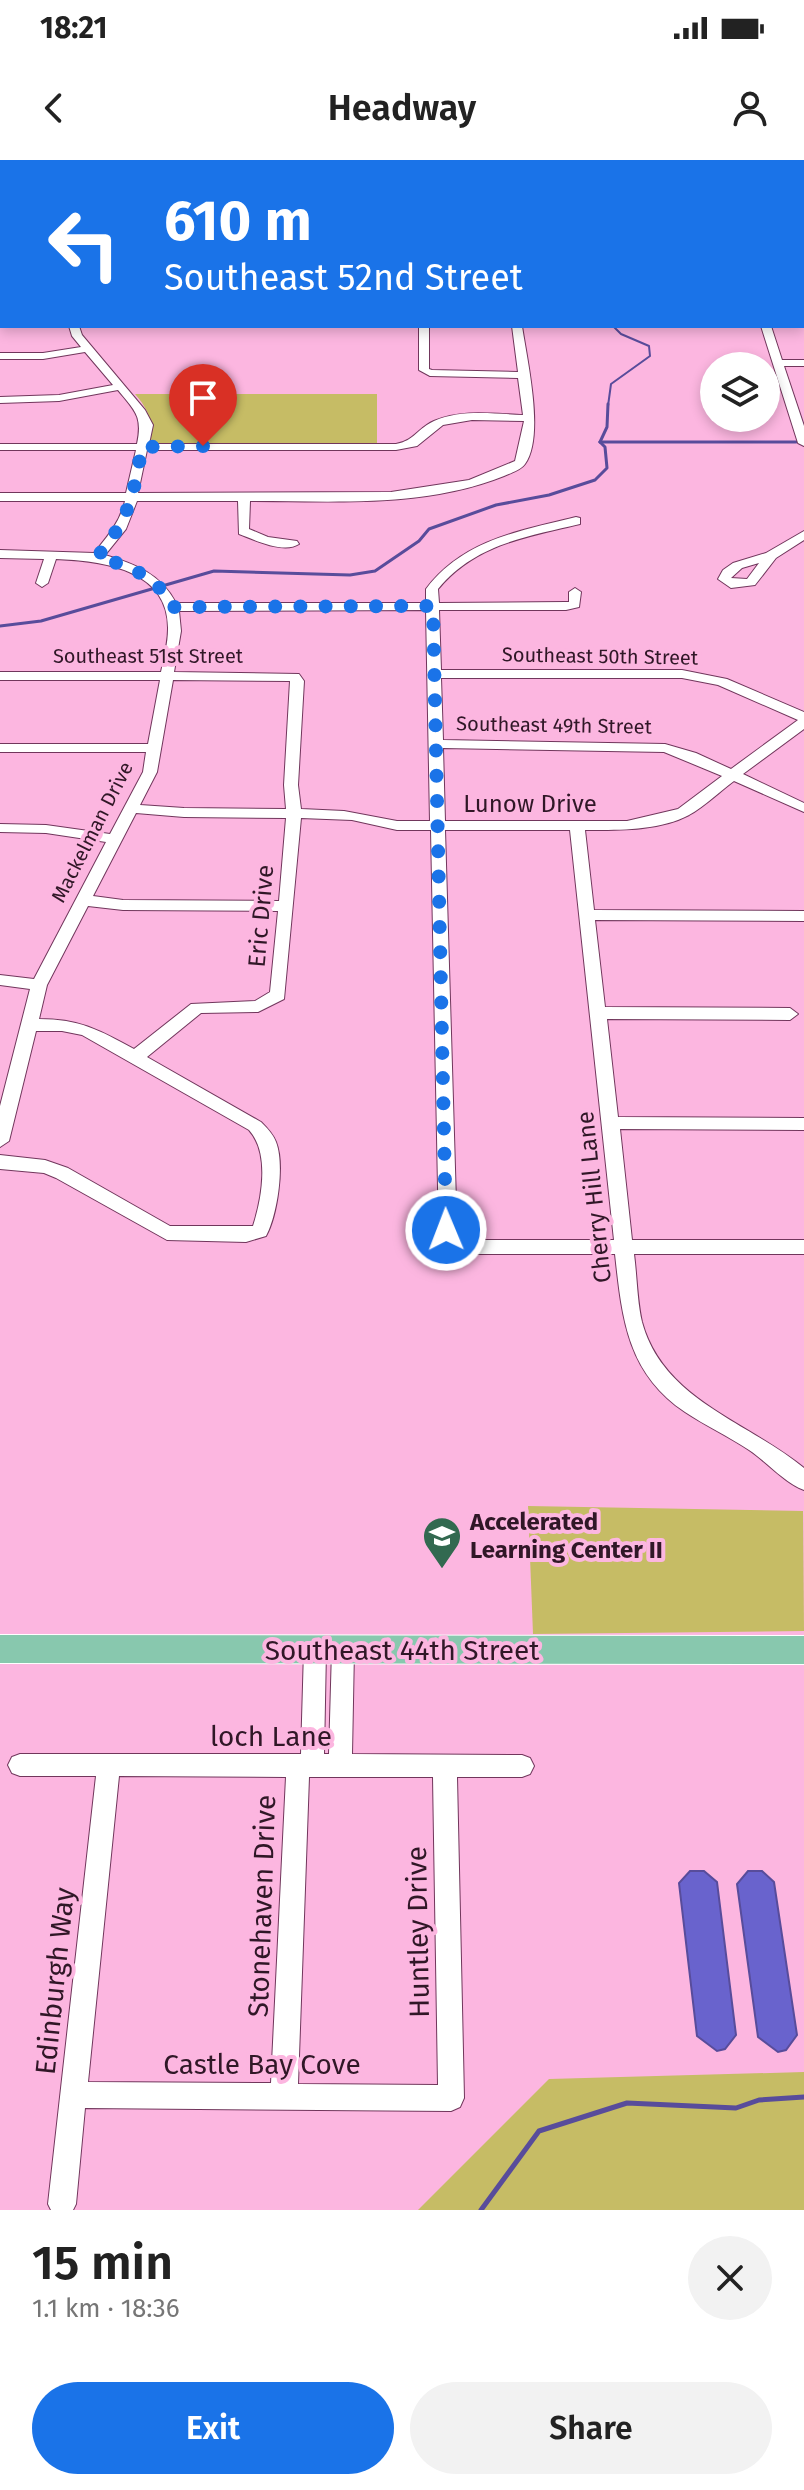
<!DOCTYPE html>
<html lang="en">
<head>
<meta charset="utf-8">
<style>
  :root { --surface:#fff; --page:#f2f2f2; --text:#222; --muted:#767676; --accent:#1a73e8 }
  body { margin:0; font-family:"Fira Sans",sans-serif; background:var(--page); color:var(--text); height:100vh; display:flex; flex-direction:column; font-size:30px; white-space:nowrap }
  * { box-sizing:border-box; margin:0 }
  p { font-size:26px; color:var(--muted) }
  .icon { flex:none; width:44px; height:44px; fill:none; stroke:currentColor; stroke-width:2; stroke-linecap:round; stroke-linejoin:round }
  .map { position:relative; height:2050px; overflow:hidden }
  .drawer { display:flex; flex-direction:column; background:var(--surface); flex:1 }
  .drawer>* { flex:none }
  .top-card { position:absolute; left:0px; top:0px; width:804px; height:168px; box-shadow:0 4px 12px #0003; background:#1a73e8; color:#fff; overflow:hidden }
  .buttons { position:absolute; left:700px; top:192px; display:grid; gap:16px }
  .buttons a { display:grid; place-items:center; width:80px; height:80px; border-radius:50%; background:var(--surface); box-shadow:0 4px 12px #0003; font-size:40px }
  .pin { position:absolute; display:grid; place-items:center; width:68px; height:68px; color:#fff; margin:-82px -34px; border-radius:50% 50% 50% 0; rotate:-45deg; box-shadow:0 0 8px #0007 }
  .pin .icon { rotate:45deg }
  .me { position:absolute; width:88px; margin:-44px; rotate:359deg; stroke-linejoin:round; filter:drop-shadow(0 0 6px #0008) }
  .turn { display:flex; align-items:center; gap:28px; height:168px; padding:0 32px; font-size:36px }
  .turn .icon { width:104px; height:104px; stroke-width:2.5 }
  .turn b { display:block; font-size:56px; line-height:68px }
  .round { display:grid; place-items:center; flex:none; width:84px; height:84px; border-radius:42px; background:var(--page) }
  .head { display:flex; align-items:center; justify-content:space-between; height:136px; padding:0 32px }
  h1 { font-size:48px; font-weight:600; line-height:60px }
  .action { display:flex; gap:16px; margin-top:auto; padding:16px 32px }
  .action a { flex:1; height:92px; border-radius:48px; background:var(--accent); color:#fff; font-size:32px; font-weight:600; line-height:92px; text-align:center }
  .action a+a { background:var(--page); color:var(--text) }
  .status { display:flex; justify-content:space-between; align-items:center; height:56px; padding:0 40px; background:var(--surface); direction:ltr }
  .status svg { height:22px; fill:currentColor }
  header { display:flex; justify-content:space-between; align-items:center; height:104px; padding:0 32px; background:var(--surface); font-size:36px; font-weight:600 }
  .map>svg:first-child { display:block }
  .green { fill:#c6bc65 }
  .water { fill:#6963cd; stroke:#584c9b; stroke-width:2 }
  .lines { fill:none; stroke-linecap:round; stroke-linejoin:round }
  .stream-far2 { stroke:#584c9b; stroke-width:2 }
  .stream-far1 { stroke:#584c9b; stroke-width:3 }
  .stream { stroke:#584c9b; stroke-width:5 }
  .minor-casing { stroke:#71365c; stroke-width:2 }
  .major-casing { stroke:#fff; stroke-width:2 }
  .minor { fill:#fff; fill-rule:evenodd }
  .major { fill:#88c8ae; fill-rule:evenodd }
  .route { stroke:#1a73e8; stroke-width:14; stroke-dasharray:0 25.2 }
  .labels { text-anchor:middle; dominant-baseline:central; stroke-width:8; stroke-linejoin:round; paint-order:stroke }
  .far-street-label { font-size:20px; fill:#301727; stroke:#fcb6e0 }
  .street-label { font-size:24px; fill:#301727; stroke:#fcb6e0 }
  .poi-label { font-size:24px; font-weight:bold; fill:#301727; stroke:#fcb6e0; text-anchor:start }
  .near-street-label { font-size:28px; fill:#301727; stroke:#fcb6e0 }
</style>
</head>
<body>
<div class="status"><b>18:21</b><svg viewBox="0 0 49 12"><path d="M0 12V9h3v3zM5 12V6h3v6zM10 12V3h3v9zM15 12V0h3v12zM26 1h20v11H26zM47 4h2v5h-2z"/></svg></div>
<header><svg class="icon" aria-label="back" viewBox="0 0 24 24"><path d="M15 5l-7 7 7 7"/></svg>Headway<svg class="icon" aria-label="person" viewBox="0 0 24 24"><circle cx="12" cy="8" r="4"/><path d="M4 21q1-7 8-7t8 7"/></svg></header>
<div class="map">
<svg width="804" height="2050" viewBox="0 0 804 2050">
  <rect width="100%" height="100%" fill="#fcb6e0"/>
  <g class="green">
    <path d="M 135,234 L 377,234 L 377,284 L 155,285 L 149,280 C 153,260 148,249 135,234 Z"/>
    <path d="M 528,1346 L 803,1351 L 804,1471 L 533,1474 Z"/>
    <path d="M 804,1912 L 804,2050 L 418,2050 L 549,1919 Z"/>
  </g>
  <g class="water">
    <path d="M 690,1711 L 704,1711 L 717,1722 L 736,1875 L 725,1889 L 717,1891 L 697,1876 L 679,1723 Z"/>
    <path d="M 748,1711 L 762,1711 L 774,1722 L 797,1875 L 786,1890 L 778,1892 L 758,1877 L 737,1724 Z"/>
  </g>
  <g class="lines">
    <path class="stream-far2" d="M 608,246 L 611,224 L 650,196 L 649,186 L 621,174 L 613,166"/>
    <g class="stream-far1">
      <path d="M 600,282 L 796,282"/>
      <path d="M 600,282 L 607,267 L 608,244"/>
      <path d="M 0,466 L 41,461 L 214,411 L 350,415 L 375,411 L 419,381 L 429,369 L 496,345 L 549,335 L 595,320 L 607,308 L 605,287 L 600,282"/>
    </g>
    <path class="stream" d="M 481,2050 L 539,1971 L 627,1943 L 736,1948 L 759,1940 L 804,1937"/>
    <defs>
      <g id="minor">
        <rect x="48" y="0" width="8" height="2"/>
        <rect x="608" y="0" width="8" height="2"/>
        <rect x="0" y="80" width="2" height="6"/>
        <rect x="0" y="116" width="2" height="6"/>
        <rect x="0" y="153" width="2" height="6"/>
        <path d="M 69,166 L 79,166 L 82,175 L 145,250 L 153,265 L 149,284 L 396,284 C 414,281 418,268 434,261 C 461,249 494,254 523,255 L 518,218 L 430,216 L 419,210 L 419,166 L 429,166 L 429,209 L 432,210 L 518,212 L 512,166 L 522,166 C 527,200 545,276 525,304 C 521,310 511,313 504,316 C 424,348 334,341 250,341 L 249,369 L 268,377 L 297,381 L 299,384 C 284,394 255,380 239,374 L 238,341 L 137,341 L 126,369 L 105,395 C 135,404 161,414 176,443 L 426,443 L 426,429 C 463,380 519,371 576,357 L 580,358 L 580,364 C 526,377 475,384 438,429 L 439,443 L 566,442 L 569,442 L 569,432 L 575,428 L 581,432 L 579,447 L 566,450 L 439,450 L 441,510 L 682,510 L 727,519 L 804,552 L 804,569 L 743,614 L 804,643 L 804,652 L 734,621 C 719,632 705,646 689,655 C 659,671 618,670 585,670 L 594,750 L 804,751 L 804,761 L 595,760 L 605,847 L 790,848 L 798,854 L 790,860 L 607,859 L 618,957 L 804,958 L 804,970 L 620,969 L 632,1080 L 804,1080 L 804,1094 L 634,1094 C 637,1116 637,1141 642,1162 C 663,1240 747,1261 804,1308 L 804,1330 C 785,1323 767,1302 749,1290 C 728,1276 706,1266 685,1252 C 627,1213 622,1158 615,1094 L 468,1094 C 455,1092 445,1091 439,1079 L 431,670 L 397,670 L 352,660 L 301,658 L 284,839 L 258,852 L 201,853 L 147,897 L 261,962 C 267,968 273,974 276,982 C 285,1005 277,1056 266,1076 L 246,1082 L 167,1080 L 56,1018 L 44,1013 L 0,1009 L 0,995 L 45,1000 L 68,1008 L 170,1066 L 253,1066 C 262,1038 270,993 249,970 L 82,875 L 62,871 L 36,871 L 9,981 L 0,987 L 0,946 L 30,829 L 0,825 L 0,815 L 34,819 L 106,682 L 46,673 L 0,672 L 0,664 L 46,665 L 110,674 L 143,612 L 146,592 L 0,592 L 0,584 L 148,584 L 160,520 L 0,520 L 0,512 L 161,512 C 164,498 168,483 168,469 C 169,409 102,401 56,399 L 48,423 L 42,427 L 36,423 L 44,399 L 0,398 L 0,390 L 94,393 C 108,376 120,362 125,341 L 0,341 L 0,333 L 126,333 L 136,290 L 0,290 L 0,284 L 137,284 C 143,256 135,251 118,230 L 59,241 L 0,243 L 0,237 L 59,235 L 113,225 L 85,192 L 43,199 L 0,199 L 0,193 L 43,193 L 81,187 L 72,176 ZM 472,260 L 524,261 L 515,301 L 469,320 L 391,332 L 138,333 L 147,290 L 396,290 L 417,286 L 443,265 ZM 426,450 L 430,661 L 397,661 L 344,651 L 301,649 L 298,625 L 304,521 L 299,514 L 174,512 L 181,471 L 179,451 ZM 441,518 L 682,518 L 718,525 L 798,560 L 731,609 L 696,593 L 665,584 L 443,580 ZM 173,520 L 290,521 L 284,625 L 286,649 L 184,648 L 140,645 L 157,612 ZM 443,588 L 664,592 L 722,616 L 678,649 L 627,661 L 445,661 ZM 136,653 L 184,657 L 286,658 L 279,741 L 123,740 L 93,736 ZM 445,670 L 570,670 L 614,1080 L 468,1080 L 457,1076 ZM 88,746 L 123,750 L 278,751 L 270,832 L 255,841 L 191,844 L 134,889 C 99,870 80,859 39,859 L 47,825 Z"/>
        <path d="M 761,166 L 771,166 L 782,200 L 804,200 L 804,206 L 784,206 L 804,266 L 804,286 L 798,283 Z"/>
        <path d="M 804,371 L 804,380 L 776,398 L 755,425 L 731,428 L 718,419 L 723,410 L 733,403 L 766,393 ZM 759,403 L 747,419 L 731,418 L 742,408 Z"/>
        <path d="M 315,1480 L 323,1483 L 326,1490 L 324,1594 L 329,1594 L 332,1490 L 335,1483 L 343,1480 L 351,1483 L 354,1490 L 352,1594 L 522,1595 L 530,1598 L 534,1606 L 530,1614 L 522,1617 L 457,1617 L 464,1938 L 460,1947 L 451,1951 L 85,1948 L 76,2044 L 73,2050 L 51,2050 L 48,2044 L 96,1616 L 20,1616 L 12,1613 L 8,1605 L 12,1597 L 20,1594 L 301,1594 L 304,1490 L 307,1483 ZM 119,1616 L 286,1617 L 271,1923 L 88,1922 ZM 309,1617 L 433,1617 L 438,1925 L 298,1924 Z"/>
      </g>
      <g id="major">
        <rect x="0" y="57" width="2" height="8"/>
        <rect x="802" y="57" width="2" height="8"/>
        <path d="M 0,1475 L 804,1476 L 804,1504 L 0,1503 Z"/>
      </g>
    </defs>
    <use href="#minor" class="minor-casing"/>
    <use href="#major" class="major-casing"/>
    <use href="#minor" class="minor"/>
    <use href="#major" class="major"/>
  </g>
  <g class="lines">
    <path class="route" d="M 203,286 L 142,287 C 133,336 130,358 97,397 C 129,406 157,416 173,447 L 433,446 L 446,1070"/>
  </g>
  <defs>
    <symbol id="school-pin" viewBox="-11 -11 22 30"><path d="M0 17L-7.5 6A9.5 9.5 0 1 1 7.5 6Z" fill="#326950" stroke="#fcb6e0"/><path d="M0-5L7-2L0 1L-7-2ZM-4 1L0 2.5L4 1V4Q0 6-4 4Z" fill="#fff"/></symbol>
  </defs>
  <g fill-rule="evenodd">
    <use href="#school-pin" x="420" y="1354" width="44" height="60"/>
  </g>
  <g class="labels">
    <g class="far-street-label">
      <text x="148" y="496">Southeast 51st Street</text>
      <text transform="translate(600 496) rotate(1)">Southeast 50th Street</text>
      <text transform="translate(554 565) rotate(1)">Southeast 49th Street</text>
      <text transform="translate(92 672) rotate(-63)">Mackelman Drive</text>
    </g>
    <g class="street-label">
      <text x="530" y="644">Lunow Drive</text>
      <text transform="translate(261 756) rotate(-85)">Eric Drive</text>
      <text transform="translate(594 1037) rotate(-96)">Cherry Hill Lane</text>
    </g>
    <g class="poi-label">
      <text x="470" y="1362">Accelerated<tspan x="470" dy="28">Learning Center II</tspan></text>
    </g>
    <g class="near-street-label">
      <text x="402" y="1490">Southeast 44th Street</text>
      <text x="271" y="1576">loch Lane</text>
      <text transform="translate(262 1746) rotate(-88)">Stonehaven Drive</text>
      <text transform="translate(418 1772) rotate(-91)">Huntley Drive</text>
      <text transform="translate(55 1821) rotate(-84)">Edinburgh Way</text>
      <text x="262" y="1904">Castle Bay Cove</text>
    </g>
  </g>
</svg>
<div class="buttons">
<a><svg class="icon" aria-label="layers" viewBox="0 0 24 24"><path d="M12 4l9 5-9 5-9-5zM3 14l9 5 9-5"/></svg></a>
</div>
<div class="pin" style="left:203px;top:286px;background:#d93025"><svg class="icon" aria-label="arrive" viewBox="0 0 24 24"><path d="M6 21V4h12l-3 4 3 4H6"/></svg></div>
<svg class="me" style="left:446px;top:1070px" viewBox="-20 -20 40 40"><circle r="17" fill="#1a73e8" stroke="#fff" stroke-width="3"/><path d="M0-11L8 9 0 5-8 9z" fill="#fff"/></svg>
<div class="top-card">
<div class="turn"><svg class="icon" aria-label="left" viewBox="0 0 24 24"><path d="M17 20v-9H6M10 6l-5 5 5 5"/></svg><div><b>610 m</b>Southeast 52nd Street</div></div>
</div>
</div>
<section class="drawer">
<div class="head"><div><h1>15 min</h1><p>1.1 km · 18:36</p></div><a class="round"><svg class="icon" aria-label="close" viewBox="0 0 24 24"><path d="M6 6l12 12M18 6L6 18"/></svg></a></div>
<div class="action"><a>Exit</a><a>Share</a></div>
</section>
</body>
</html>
